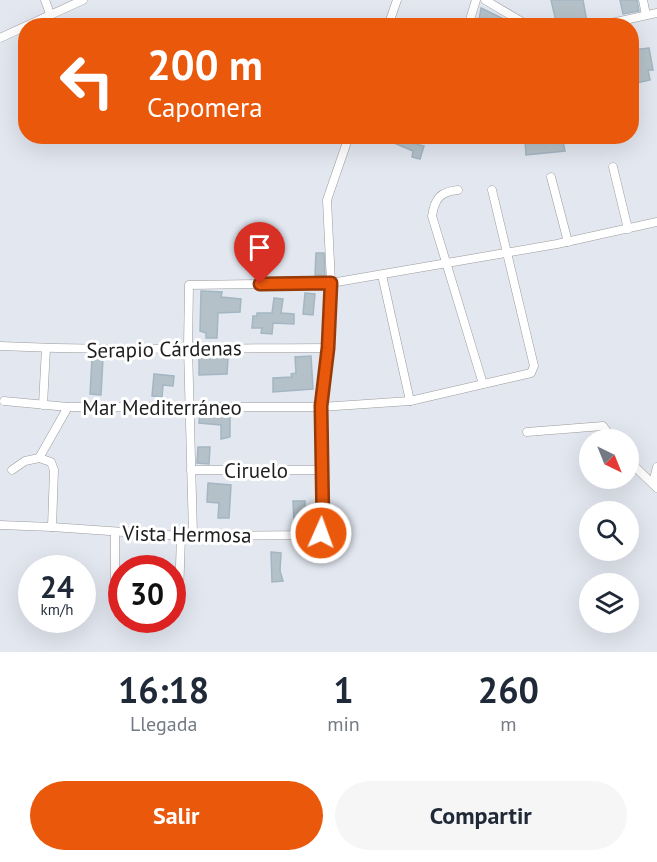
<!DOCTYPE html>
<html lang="es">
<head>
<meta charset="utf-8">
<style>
  :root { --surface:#fff; --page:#f6f6f7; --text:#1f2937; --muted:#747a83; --accent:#ea580c }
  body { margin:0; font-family:"PT Sans",sans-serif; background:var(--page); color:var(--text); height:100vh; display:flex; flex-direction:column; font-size:22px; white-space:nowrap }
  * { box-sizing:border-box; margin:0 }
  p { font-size:20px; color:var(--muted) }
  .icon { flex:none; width:33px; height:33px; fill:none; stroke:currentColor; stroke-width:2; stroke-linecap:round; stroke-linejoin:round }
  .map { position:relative; height:652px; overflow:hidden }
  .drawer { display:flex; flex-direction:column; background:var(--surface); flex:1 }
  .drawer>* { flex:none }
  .guide { position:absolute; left:18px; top:18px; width:621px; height:126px; border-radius:24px; box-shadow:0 6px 24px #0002; background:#ea580c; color:#fff; overflow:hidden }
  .needle { width:39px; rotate:137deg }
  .fabs { position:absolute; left:579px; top:429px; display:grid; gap:12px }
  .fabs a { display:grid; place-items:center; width:60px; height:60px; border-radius:50%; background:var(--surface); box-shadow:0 6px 24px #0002; font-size:30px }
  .speed { position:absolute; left:18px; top:555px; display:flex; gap:12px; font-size:30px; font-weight:700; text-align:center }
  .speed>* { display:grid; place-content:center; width:78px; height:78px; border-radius:50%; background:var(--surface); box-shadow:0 6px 24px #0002; line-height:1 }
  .speed small { font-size:15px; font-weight:400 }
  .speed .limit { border:9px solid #d22; background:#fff; color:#111 }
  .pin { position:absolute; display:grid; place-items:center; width:51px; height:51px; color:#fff; margin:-62px -26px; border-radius:50% 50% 50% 0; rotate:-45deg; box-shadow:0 0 6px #0007 }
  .pin .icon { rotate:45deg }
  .me { position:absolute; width:66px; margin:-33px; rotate:2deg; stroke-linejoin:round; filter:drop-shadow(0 0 4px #0008) }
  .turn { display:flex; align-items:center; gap:21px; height:126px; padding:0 30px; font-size:27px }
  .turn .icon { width:78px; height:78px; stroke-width:2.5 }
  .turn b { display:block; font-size:42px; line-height:51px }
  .eta { display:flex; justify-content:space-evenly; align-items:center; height:102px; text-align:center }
  .eta b { font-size:36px; font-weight:700; line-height:42px }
  .action { display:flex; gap:12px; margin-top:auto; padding:12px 30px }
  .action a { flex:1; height:69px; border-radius:36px; background:var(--accent); color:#fff; font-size:24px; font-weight:700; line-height:69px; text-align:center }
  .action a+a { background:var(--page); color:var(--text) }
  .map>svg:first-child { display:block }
  .building { fill:#b5c1c8; stroke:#a3b6c3; stroke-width:1.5 }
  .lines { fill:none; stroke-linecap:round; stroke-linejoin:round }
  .minor-casing { stroke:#9b9b9b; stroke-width:9 }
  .minor { stroke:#fff; stroke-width:8 }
  .route-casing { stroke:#983908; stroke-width:15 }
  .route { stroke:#ea580c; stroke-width:10 }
  .labels { text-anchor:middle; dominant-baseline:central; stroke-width:6; stroke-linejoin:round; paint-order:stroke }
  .street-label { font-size:21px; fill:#1e1e1e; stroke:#fff }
</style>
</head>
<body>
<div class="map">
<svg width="657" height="652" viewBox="0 0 657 652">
  <rect width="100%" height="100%" fill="#e2e7f0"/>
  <g class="building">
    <path d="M 551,0 L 583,0 L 587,22 L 557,26 Z"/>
    <path d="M 620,0 L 637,0 L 639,11 L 623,14 Z"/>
    <path d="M 481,8 L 510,22 L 516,26 L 478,26 Z"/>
    <path d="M 649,48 L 653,70 L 648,70 L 650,80 L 636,83 L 632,66 L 632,50 Z"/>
    <path d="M 394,136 L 410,136 L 414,138 L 412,143 L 424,146 L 420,159 L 412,157 L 413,151 L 392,142 Z"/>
    <path d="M 534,136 L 562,136 L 565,151 L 526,155 L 525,141 L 534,140 Z"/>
    <path d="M 316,253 L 324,253 L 325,276 L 315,275 Z"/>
    <path d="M 201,291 L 222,292 L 221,297 L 241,299 L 240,312 L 218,313 L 217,338 L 206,338 L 206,333 L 200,331 Z"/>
    <path d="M 305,293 L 315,294 L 313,315 L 303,314 Z"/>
    <path d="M 274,298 L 283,299 L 281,313 L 294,314 L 294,324 L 273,323 L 272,334 L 261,333 L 262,328 L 252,328 L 253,316 L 257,316 L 257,313 L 272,313 Z"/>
    <path d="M 199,355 L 228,359 L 227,374 L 199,375 Z"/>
    <path d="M 311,356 L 313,389 L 273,392 L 273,378 L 292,377 L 291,374 L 296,373 L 295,357 Z"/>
    <path d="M 92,358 L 103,358 L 101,395 L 90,394 Z"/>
    <path d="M 154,374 L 174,376 L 173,386 L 163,385 L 162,397 L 152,396 Z"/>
    <path d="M 200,414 L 230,414 L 230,437 L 221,439 L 221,425 L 199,423 Z"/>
    <path d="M 198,447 L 210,447 L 209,464 L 197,463 Z"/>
    <path d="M 208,483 L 231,485 L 229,518 L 218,518 L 219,503 L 207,502 Z"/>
    <path d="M 293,501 L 305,501 L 305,509 L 312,509 L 312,520 L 294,523 Z"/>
    <path d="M 271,552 L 281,553 L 280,571 L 283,581 L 272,582 Z"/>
  </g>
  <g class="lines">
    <defs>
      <g id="minor">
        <path d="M 45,0 L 50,14"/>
        <path d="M 485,0 L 529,26"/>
        <path d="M 643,0 L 646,15"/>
        <path d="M 388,26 L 397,0"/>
        <path d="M 468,26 L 476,0"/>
        <path d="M 598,26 L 657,13"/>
        <path d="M 0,38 L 83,0"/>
        <path d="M 428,139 L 429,136"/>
        <path d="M 514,139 L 515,136"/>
        <path d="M 613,167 L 628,229"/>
        <path d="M 551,177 L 568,242"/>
        <path d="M 458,190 C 440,192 435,198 432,216 L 483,384"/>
        <path d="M 382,275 L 410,401"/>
        <path d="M 0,346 C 109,351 218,348 328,348"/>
        <path d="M 4,401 L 68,407 L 321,407 L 410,401 L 531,373 L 534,366 L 492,190"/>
        <path d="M 43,405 L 46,348"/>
        <path d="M 527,432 L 603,426 L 613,440"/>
        <path d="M 628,460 L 657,488"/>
        <path d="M 12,470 L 25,461 L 39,458"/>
        <path d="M 191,470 L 321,470"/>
        <path d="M 653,483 L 657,467"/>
        <path d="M 0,525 L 52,527 L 54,470 L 51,462 L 39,458 L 68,407"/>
        <path d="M 52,527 L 181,536 L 315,535 L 321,533 L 323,527 L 321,407 L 328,348 L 331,283 L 327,200 L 349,136"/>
        <path d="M 115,533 L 115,592"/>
        <path d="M 193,535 L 188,347 L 189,285 L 331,283 L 557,244 L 657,222"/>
        <path d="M 179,596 L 181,536"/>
      </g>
    </defs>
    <use href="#minor" class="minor-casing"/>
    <use href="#minor" class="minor"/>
  </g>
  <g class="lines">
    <defs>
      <path id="route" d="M 260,284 L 331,283 L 328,348 L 321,406 L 323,527 L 321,533"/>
    </defs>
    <use href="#route" class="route-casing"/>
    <use href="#route" class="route"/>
  </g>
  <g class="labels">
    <g class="street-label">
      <text transform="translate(164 349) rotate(-1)">Serapio Cárdenas</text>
      <text x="162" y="407">Mar Mediterráneo</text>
      <text x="256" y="470">Ciruelo</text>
      <text transform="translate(187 534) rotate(1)">Vista Hermosa</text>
    </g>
  </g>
</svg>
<div class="fabs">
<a><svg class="needle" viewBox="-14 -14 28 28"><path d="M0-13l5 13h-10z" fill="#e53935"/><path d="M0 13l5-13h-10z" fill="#747a83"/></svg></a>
<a><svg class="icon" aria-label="search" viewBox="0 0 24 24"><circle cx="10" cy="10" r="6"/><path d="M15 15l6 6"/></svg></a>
<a><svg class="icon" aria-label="layers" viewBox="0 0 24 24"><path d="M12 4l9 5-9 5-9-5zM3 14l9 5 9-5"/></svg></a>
</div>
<div class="speed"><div>24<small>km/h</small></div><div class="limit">30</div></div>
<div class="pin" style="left:260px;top:284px;background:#d93025"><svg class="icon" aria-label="arrive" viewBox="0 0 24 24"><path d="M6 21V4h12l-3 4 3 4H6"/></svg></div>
<svg class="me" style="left:321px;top:533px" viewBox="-20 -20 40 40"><circle r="17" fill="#ea580c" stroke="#fff" stroke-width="3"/><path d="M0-11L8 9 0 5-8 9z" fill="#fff"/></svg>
<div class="guide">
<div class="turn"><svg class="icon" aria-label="left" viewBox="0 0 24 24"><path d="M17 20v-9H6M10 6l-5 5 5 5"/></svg><div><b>200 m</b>Capomera</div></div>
</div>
</div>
<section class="drawer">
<div class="eta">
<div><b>16:18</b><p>Llegada</p></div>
<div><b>1</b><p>min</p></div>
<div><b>260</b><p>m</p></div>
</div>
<div class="action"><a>Salir</a><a>Compartir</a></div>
</section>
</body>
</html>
